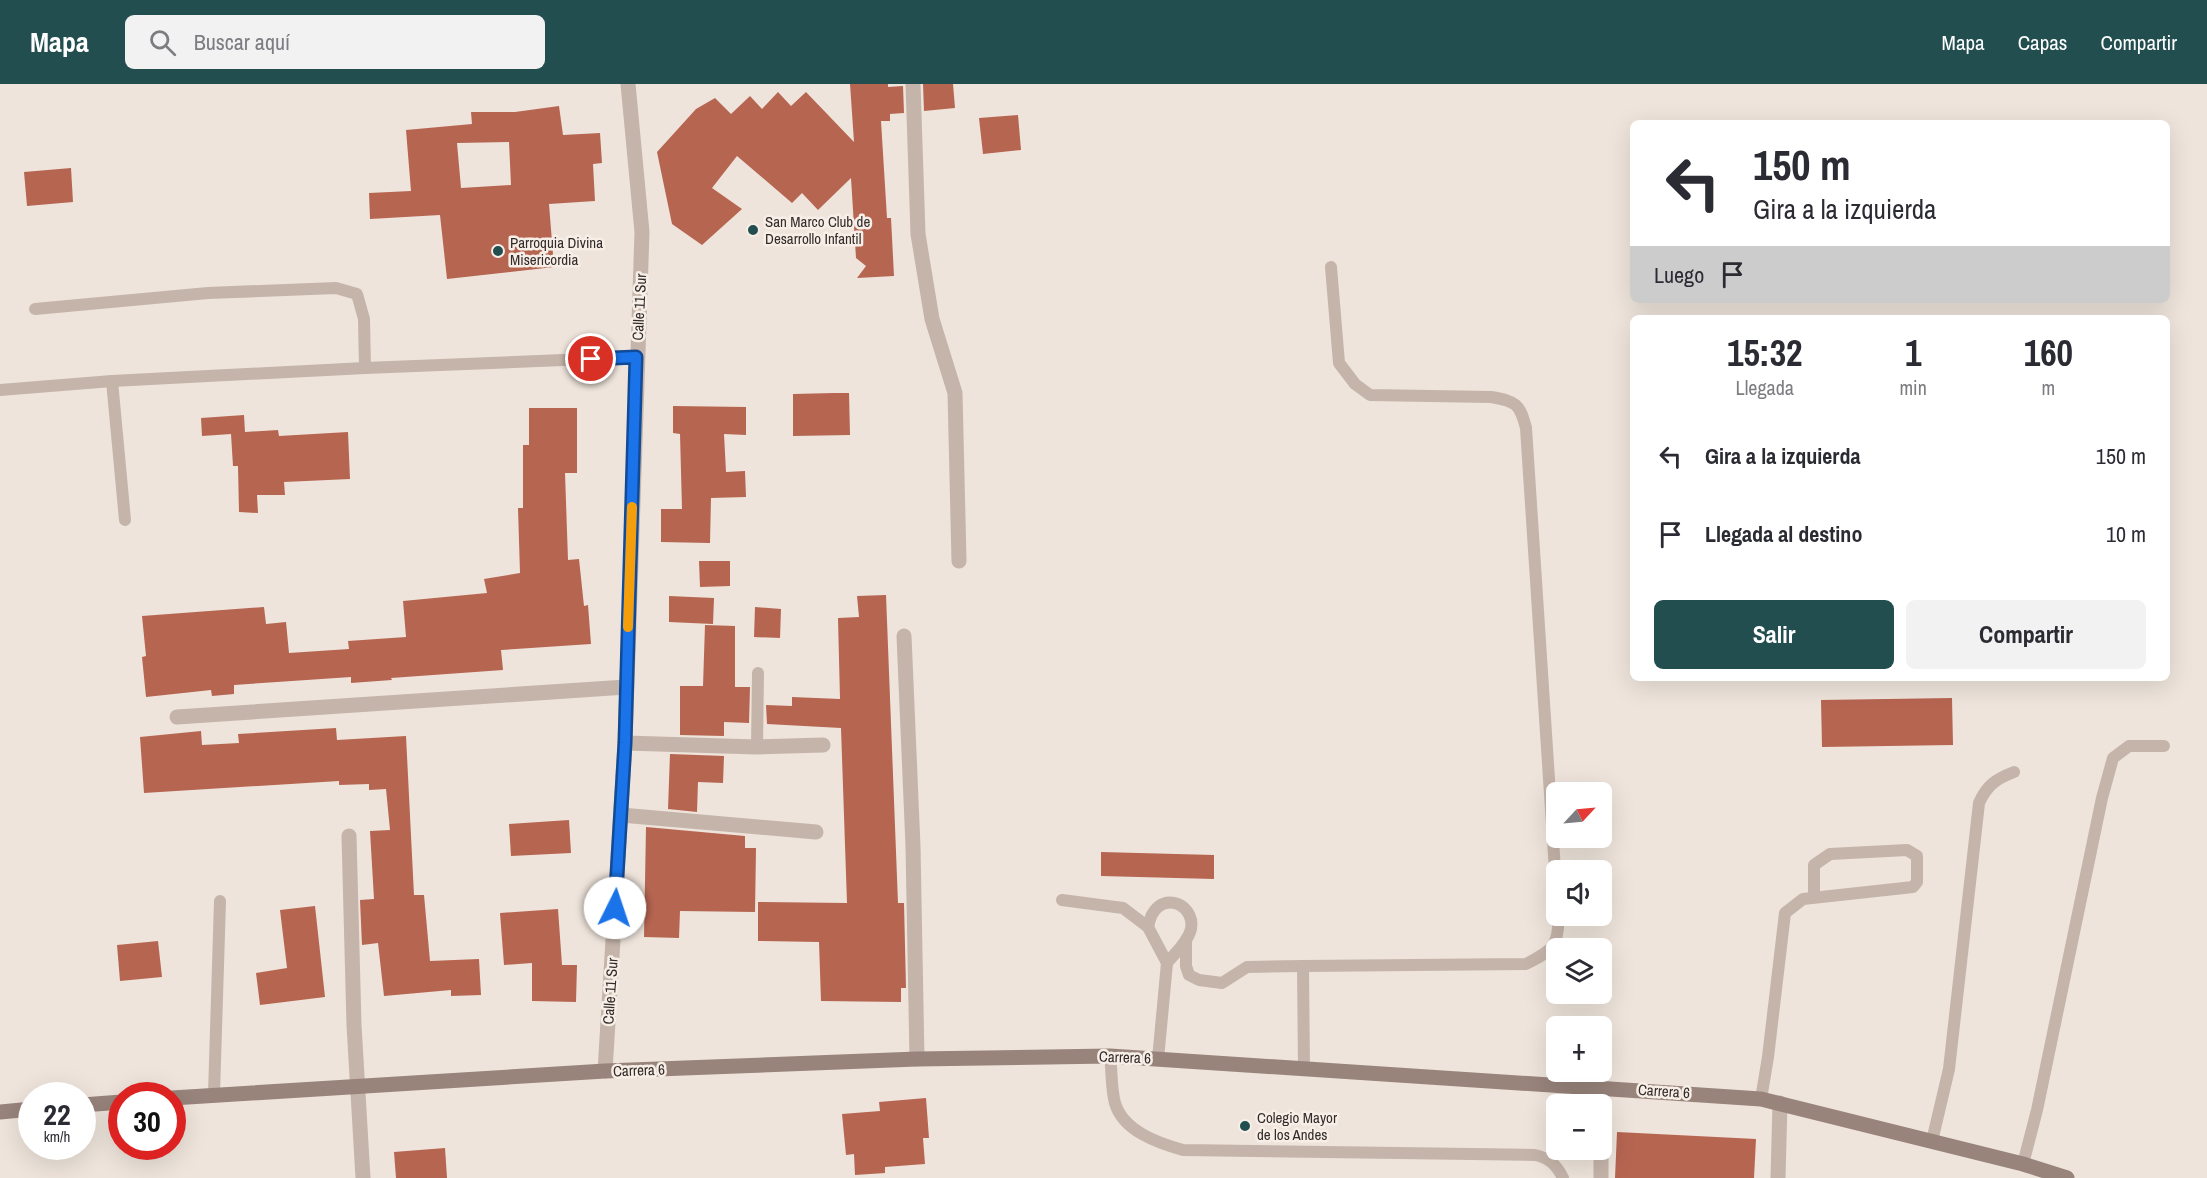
<!DOCTYPE html>
<html lang="es">
<head>
<meta charset="utf-8">
<style>
  :root { --surface:#fff; --page:#f2f2f3; --text:#2b2b33; --muted:#7c7c81; --accent:#234e4f }
  body { margin:0; font-family:"Archivo Narrow",sans-serif; background:var(--page); color:var(--text); height:100vh; display:flex; flex-direction:column; font-size:22px; white-space:nowrap }
  * { box-sizing:border-box; margin:0 }
  p { font-size:20px; color:var(--muted) }
  .icon { flex:none; width:33px; height:33px; fill:none; stroke:currentColor; stroke-width:2; stroke-linecap:round; stroke-linejoin:round }
  .map { position:relative; flex:1; overflow:hidden }
  .panel { position:absolute; left:1630px; top:231px; width:540px; height:366px; display:flex; flex-direction:column; background:var(--surface); border-radius:9px; box-shadow:0 6px 24px #0002 }
  .panel>* { flex:none }
  .banner { position:absolute; left:1630px; top:36px; width:540px; height:183px; border-radius:9px; box-shadow:0 6px 24px #0002; background:#fff; color:var(--text); overflow:hidden }
  .needle { width:39px; rotate:64deg }
  .buttons { position:absolute; left:1546px; top:698px; display:grid; gap:12px }
  .buttons a { display:grid; place-items:center; width:66px; height:66px; border-radius:9px; background:var(--surface); box-shadow:0 6px 24px #0002; font-size:30px }
  .speed { position:absolute; left:18px; top:998px; display:flex; gap:12px; font-size:30px; font-weight:700; text-align:center }
  .speed>* { display:grid; place-content:center; width:78px; height:78px; border-radius:50%; background:var(--surface); box-shadow:0 6px 24px #0002; line-height:1 }
  .speed small { font-size:15px; font-weight:400 }
  .speed .limit { border:9px solid #d22; background:#fff; color:#111 }
  .pin { position:absolute; display:grid; place-items:center; width:51px; height:51px; color:#fff; margin:-26px; border:3px solid #fff; border-radius:50%; box-shadow:0 2px 6px #0007 }
  .me { position:absolute; width:66px; margin:-33px; rotate:4deg; stroke-linejoin:round; filter:drop-shadow(0 0 4px #0008) }
  .turn { display:flex; align-items:center; gap:21px; height:126px; padding:0 24px; font-size:27px }
  .turn .icon { width:78px; height:78px; stroke-width:2.5 }
  .turn b { display:block; font-size:42px; line-height:51px }
  .then { display:flex; align-items:center; height:57px; padding:0 24px; background:#0003; gap:12px; font-size:22px }
  .eta { display:flex; justify-content:space-evenly; align-items:center; height:102px; text-align:center }
  .eta b { font-size:36px; font-weight:800; line-height:42px }
  .button { display:flex; gap:12px; margin-top:auto; padding:12px 24px }
  .button a { flex:1; height:69px; border-radius:9px; background:var(--accent); color:#fff; font-size:24px; font-weight:800; line-height:69px; text-align:center }
  .button a+a { background:var(--page); color:var(--text) }
  ul { padding:0; list-style:none }
  li { display:flex; align-items:center; gap:18px; height:78px; padding:0 24px }
  li div { flex:1 }
  li b { display:block; font-size:22px }
  li em { font-style:normal }
  header { display:flex; align-items:center; gap:36px; box-sizing:border-box; height:84px; padding:0 30px; background:var(--accent); color:#fff }
  header strong { font-size:28px }
  nav { display:flex; gap:33px; margin-inline-start:auto; font-size:21px }
  .search { width:420px; height:54px; background:var(--page); display:flex; align-items:center; gap:15px; box-sizing:border-box; padding:0 21px; border-radius:9px; color:var(--muted); font-size:22px }
  .map>svg:first-child { display:block }
  .building { fill:#b66551; fill-rule:evenodd }
  .lines { fill:none; stroke-linecap:round; stroke-linejoin:round }
  .lane { stroke:#c5b4a9; stroke-width:12 }
  .street { stroke:#c5b4a9; stroke-width:15 }
  .secondary { stroke:#98847b; stroke-width:15 }
  .route-casing { stroke:#114b97; stroke-width:15 }
  .route { stroke:#1a73e8; stroke-width:10 }
  .slow { stroke:#f59e0b; stroke-width:10 }
  .poi-dot { fill:#234e4f; stroke:#f7efe7; stroke-width:2 }
  .labels { text-anchor:middle; dominant-baseline:central; stroke-width:5; stroke-linejoin:round; paint-order:stroke }
  .poi-label { font-size:15px; fill:#332b28; stroke:#f7efe7; text-anchor:start }
  .street-label { font-size:15px; fill:#332b28; stroke:#f7efe7 }
</style>
</head>
<body>
<header>
<strong>Mapa</strong>
<div class="search"><svg class="icon" aria-label="search" viewBox="0 0 24 24"><circle cx="10" cy="10" r="6"/><path d="M15 15l6 6"/></svg>Buscar aquí</div>
<nav><a>Mapa</a><a>Capas</a><a>Compartir</a></nav>
</header>
<div class="map">
<svg width="2207" height="1094" viewBox="0 0 2207 1094">
  <rect width="100%" height="100%" fill="#eee4db"/>
  <g class="building">
    <path d="M 850,0 L 888,0 L 888,3 L 903,2 L 904,29 L 890,30 L 890,37 L 881,37 L 887,134 L 891,134 L 894,192 L 857,194 L 866,182 L 856,174 L 851,94 L 818,126 L 802,109 L 792,119 L 737,72 L 712,104 L 742,125 L 702,161 L 672,140 L 657,68 L 696,25 L 715,14 L 731,30 L 750,12 L 762,25 L 778,8 L 791,22 L 806,8 L 854,58 Z"/>
    <path d="M 923,0 L 953,0 L 955,24 L 924,27 Z"/>
    <path d="M 559,22 L 563,51 L 600,49 L 602,79 L 593,80 L 595,117 L 549,120 L 554,183 L 447,195 L 440,131 L 370,135 L 369,109 L 411,107 L 406,46 L 472,40 L 471,28 L 515,28 ZM 509,58 L 511,101 L 461,104 L 457,59 Z"/>
    <path d="M 1018,31 L 1021,66 L 983,70 L 979,34 Z"/>
    <path d="M 71,84 L 73,118 L 27,122 L 24,88 Z"/>
    <path d="M 834,309 L 849,309 L 850,351 L 793,352 L 793,310 Z"/>
    <path d="M 673,322 L 746,323 L 746,351 L 724,350 L 726,388 L 745,387 L 746,413 L 711,414 L 710,459 L 661,458 L 661,425 L 682,425 L 680,350 L 673,349 Z"/>
    <path d="M 529,324 L 577,324 L 577,389 L 565,389 L 568,476 L 579,475 L 584,522 L 588,521 L 591,560 L 501,566 L 503,586 L 391,594 L 392,596 L 351,599 L 351,593 L 277,598 L 234,601 L 234,610 L 212,612 L 211,606 L 146,613 L 142,573 L 146,572 L 142,532 L 264,523 L 266,540 L 286,538 L 289,569 L 349,565 L 348,557 L 406,553 L 403,517 L 487,509 L 484,495 L 520,489 L 518,424 L 523,424 L 523,361 L 529,361 Z"/>
    <path d="M 244,331 L 245,348 L 278,346 L 279,352 L 348,348 L 350,395 L 284,398 L 285,411 L 257,411 L 258,429 L 239,428 L 238,382 L 233,382 L 231,350 L 202,352 L 201,334 Z"/>
    <path d="M 699,477 L 730,477 L 730,502 L 700,503 Z"/>
    <path d="M 886,511 L 898,819 L 904,819 L 906,904 L 901,904 L 901,918 L 821,917 L 819,858 L 758,857 L 758,818 L 847,819 L 841,644 L 767,640 L 766,621 L 792,622 L 792,613 L 840,615 L 838,534 L 859,533 L 857,512 Z"/>
    <path d="M 669,512 L 714,514 L 713,540 L 669,538 Z"/>
    <path d="M 755,523 L 781,525 L 780,554 L 754,553 Z"/>
    <path d="M 705,541 L 735,542 L 735,603 L 750,603 L 749,639 L 724,638 L 724,652 L 680,651 L 680,602 L 703,602 Z"/>
    <path d="M 1952,614 L 1953,661 L 1822,663 L 1821,616 Z"/>
    <path d="M 336,644 L 337,656 L 406,652 L 414,811 L 424,811 L 430,877 L 479,875 L 481,911 L 451,912 L 451,906 L 384,912 L 378,859 L 362,861 L 360,816 L 374,815 L 370,747 L 390,746 L 386,705 L 369,706 L 369,700 L 339,701 L 339,697 L 144,709 L 140,653 L 201,647 L 202,661 L 239,659 L 238,650 Z"/>
    <path d="M 670,670 L 724,672 L 723,699 L 698,698 L 697,728 L 668,725 Z"/>
    <path d="M 569,736 L 571,769 L 511,772 L 509,740 Z"/>
    <path d="M 646,743 L 745,752 L 745,764 L 756,764 L 755,828 L 680,827 L 679,854 L 644,853 Z"/>
    <path d="M 1101,768 L 1214,771 L 1214,795 L 1101,792 Z"/>
    <path d="M 315,822 L 325,913 L 260,921 L 256,889 L 287,884 L 280,826 Z"/>
    <path d="M 558,825 L 562,881 L 577,881 L 576,918 L 532,917 L 532,879 L 504,881 L 500,829 Z"/>
    <path d="M 158,857 L 162,893 L 120,897 L 117,861 Z"/>
    <path d="M 926,1014 L 929,1054 L 923,1054 L 925,1080 L 885,1083 L 885,1089 L 855,1091 L 854,1070 L 846,1071 L 842,1030 L 880,1027 L 879,1018 Z"/>
    <path d="M 1617,1048 L 1756,1055 L 1754,1094 L 1615,1094 Z"/>
    <path d="M 445,1064 L 447,1094 L 396,1094 L 394,1068 Z"/>
  </g>
  <g class="lines">
    <g class="lane">
      <path d="M 1331,183 L 1339,279 L 1355,300 L 1370,311 L 1491,313 C 1516,317 1520,320 1526,344 L 1557,817"/>
      <path d="M 35,225 L 208,209 L 336,204 L 357,210 L 364,235 L 365,284"/>
      <path d="M 112,297 L 125,436"/>
      <path d="M 0,306 L 112,297 L 365,284 L 637,273"/>
      <path d="M 757,663 L 758,589"/>
      <path d="M 1062,816 L 1123,824 L 1148,843 L 1167,879 L 1158,975"/>
      <path d="M 1148,843 C 1155,803 1196,818 1191,845 C 1188,858 1175,869 1167,879"/>
      <path d="M 1186,856 L 1186,882 L 1189,891 L 1199,896 L 1222,899 L 1247,883 L 1303,882"/>
      <path d="M 1110,972 C 1112,987 1111,1005 1115,1019 C 1123,1047 1158,1059 1183,1066 L 1535,1071 C 1549,1074 1556,1080 1563,1094"/>
      <path d="M 1304,984 L 1303,882 L 1526,880 C 1552,867 1560,861 1558,831"/>
      <path d="M 214,1010 L 220,817"/>
      <path d="M 1761,1015 L 1768,973 L 1785,829 L 1803,815 L 1913,803 L 1917,798 L 1917,772 L 1907,766 L 1830,770 L 1814,781 L 1814,814"/>
      <path d="M 1932,1057 L 1949,985 L 1979,719 C 1987,701 1996,695 2014,688"/>
      <path d="M 2023,1080 L 2037,1026 L 2102,714 L 2113,674 L 2129,662 L 2164,662"/>
    </g>
    <g class="street">
      <path d="M 913,0 L 918,150 L 932,235 L 955,309 L 959,477"/>
      <path d="M 904,552 L 913,762 L 917,975"/>
      <path d="M 177,633 L 626,603"/>
      <path d="M 625,659 L 757,663 L 823,661"/>
      <path d="M 621,731 L 816,748"/>
      <path d="M 349,752 L 354,941 L 363,1094"/>
      <path d="M 605,987 L 625,659 L 642,148 L 628,0"/>
      <path d="M 1600,1003 L 1600,1020"/>
      <path d="M 1601,1065 L 1601,1094"/>
      <path d="M 1778,1094 L 1780,1019"/>
    </g>
    <g class="secondary">
      <path d="M 172,1014 L 605,987 L 917,975 L 1110,972 L 1761,1015 L 2023,1080 L 2067,1094"/>
      <path d="M 82,1021 L 122,1018"/>
      <path d="M 0,1028 L 32,1025"/>
    </g>
  </g>
  <g class="lines">
    <defs>
      <path id="route" d="M 591,275 L 636,273 L 625,659 L 615,824"/>
    </defs>
    <use href="#route" class="route-casing"/>
    <use href="#route" class="route"/>
    <path class="slow" d="M 628,543 L 632,423"/>
  </g>
  <g class="poi-dot">
    <circle cx="753" cy="146" r="6"/>
    <circle cx="498" cy="167" r="6"/>
    <circle cx="1245" cy="1042" r="6"/>
  </g>
  <g class="labels">
    <g class="poi-label">
      <text x="765" y="137">San Marco Club de<tspan x="765" dy="17">Desarrollo Infantil</tspan></text>
      <text x="510" y="158">Parroquia Divina<tspan x="510" dy="17">Misericordia</tspan></text>
      <text x="1257" y="1033">Colegio Mayor<tspan x="1257" dy="17">de los Andes</tspan></text>
    </g>
    <g class="street-label">
      <text transform="translate(639 223) rotate(-87)">Calle 11 Sur</text>
      <text transform="translate(610 907) rotate(-86)">Calle 11 Sur</text>
      <text transform="translate(1125 973) rotate(2)">Carrera 6</text>
      <text transform="translate(639 986) rotate(-2)">Carrera 6</text>
      <text transform="translate(1664 1007) rotate(4)">Carrera 6</text>
    </g>
  </g>
</svg>
<div class="buttons">
<a><svg class="needle" viewBox="-14 -14 28 28"><path d="M0-13l5 13h-10z" fill="#e53935"/><path d="M0 13l5-13h-10z" fill="#7c7c81"/></svg></a>
<a><svg class="icon" aria-label="sound" viewBox="0 0 24 24"><path d="M4 9h4l5-4v14l-5-4H4zM17 9q2 3 0 6"/></svg></a>
<a><svg class="icon" aria-label="layers" viewBox="0 0 24 24"><path d="M12 4l9 5-9 5-9-5zM3 14l9 5 9-5"/></svg></a>
<a>+</a>
<a>−</a>
</div>
<div class="speed"><div>22<small>km/h</small></div><div class="limit">30</div></div>
<div class="pin" style="left:591px;top:275px;background:#d93025"><svg class="icon" aria-label="arrive" viewBox="0 0 24 24"><path d="M6 21V4h12l-3 4 3 4H6"/></svg></div>
<svg class="me" style="left:615px;top:824px" viewBox="-20 -20 40 40"><circle r="19" fill="#fff"/><path d="M0-13L10 11 0 6-10 11z" fill="#1a73e8"/></svg>
<div class="banner">
<div class="turn"><svg class="icon" aria-label="left" viewBox="0 0 24 24"><path d="M17 20v-9H6M10 6l-5 5 5 5"/></svg><div><b>150 m</b>Gira a la izquierda</div></div>
<div class="then">Luego<svg class="icon" aria-label="arrive" viewBox="0 0 24 24"><path d="M6 21V4h12l-3 4 3 4H6"/></svg></div>
</div>
<section class="panel">
<div class="eta">
<div><b>15:32</b><p>Llegada</p></div>
<div><b>1</b><p>min</p></div>
<div><b>160</b><p>m</p></div>
</div>
<ul>
<li><svg class="icon" aria-label="left" viewBox="0 0 24 24"><path d="M17 20v-9H6M10 6l-5 5 5 5"/></svg><div><b>Gira a la izquierda</b></div><em>150 m</em></li>
<li><svg class="icon" aria-label="arrive" viewBox="0 0 24 24"><path d="M6 21V4h12l-3 4 3 4H6"/></svg><div><b>Llegada al destino</b></div><em>10 m</em></li>
</ul>
<div class="button"><a>Salir</a><a>Compartir</a></div>
</section>
</div>
</body>
</html>
